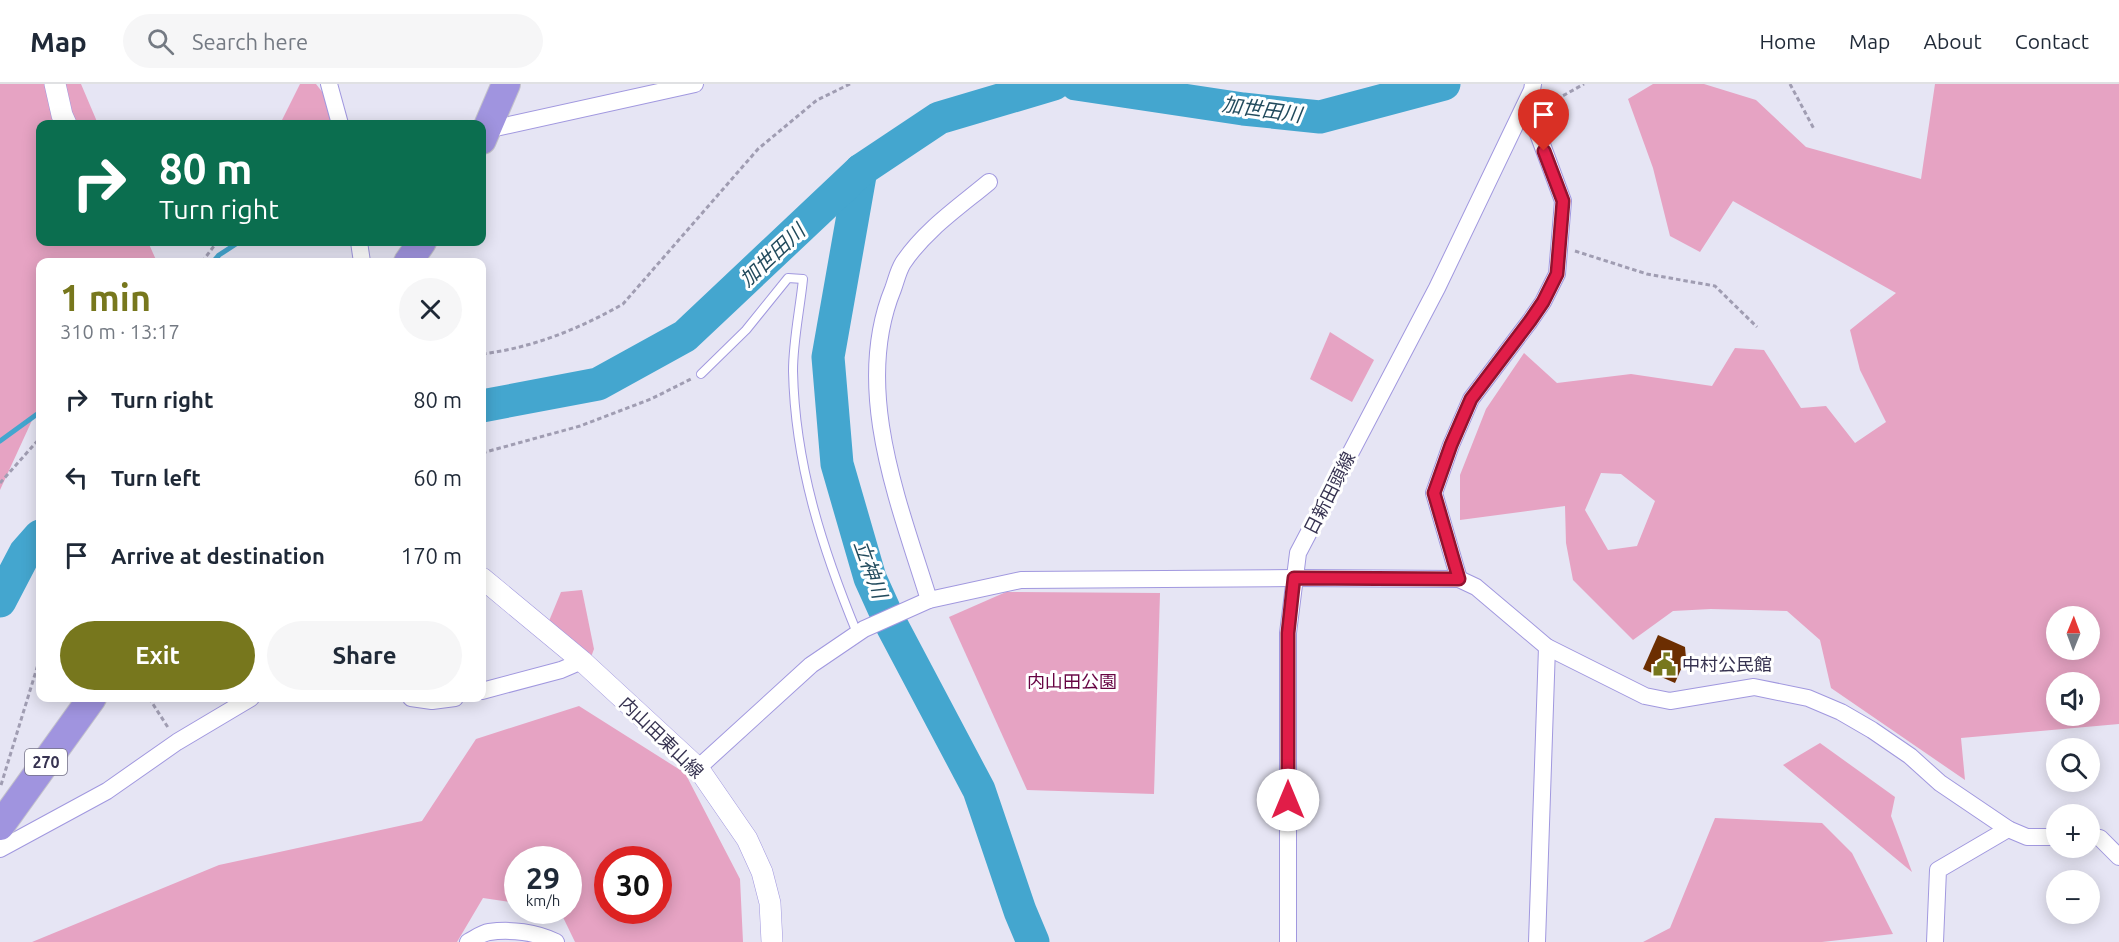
<!DOCTYPE html>
<html lang="en">
<head>
<meta charset="utf-8">
<style>
  :root { --surface:#fff; --page:#f6f6f7; --text:#1f2937; --muted:#747a83; --line:#e0e1e3; --accent:#77771d }
  body { margin:0; font-family:Ubuntu,"Noto Sans JP",sans-serif; background:var(--page); color:var(--text); height:100vh; display:flex; flex-direction:column; font-size:22px; white-space:nowrap }
  * { box-sizing:border-box; margin:0 }
  p { font-size:20px; color:var(--muted) }
  .icon { flex:none; width:33px; height:33px; fill:none; stroke:currentColor; stroke-width:2; stroke-linecap:round; stroke-linejoin:round }
  .map { position:relative; flex:1; overflow:hidden }
  .side { position:absolute; left:36px; top:174px; width:450px; height:444px; display:flex; flex-direction:column; background:var(--surface); border-radius:12px; box-shadow:0 3px 15px #0003 }
  .side>* { flex:none }
  .guide { position:absolute; left:36px; top:36px; width:450px; height:126px; border-radius:12px; box-shadow:0 3px 15px #0003; background:#0b6e4f; color:#fff; overflow:hidden }
  .needle { width:39px; rotate:1deg }
  .fabs { position:absolute; left:2046px; top:522px; display:grid; gap:12px }
  .fabs a { display:grid; place-items:center; width:54px; height:54px; border-radius:50%; background:var(--surface); box-shadow:0 3px 15px #0003; font-size:30px }
  .speed { position:absolute; left:504px; top:762px; display:flex; gap:12px; font-size:30px; font-weight:700; text-align:center }
  .speed>* { display:grid; place-content:center; width:78px; height:78px; border-radius:50%; background:var(--surface); box-shadow:0 3px 15px #0003; line-height:1 }
  .speed small { font-size:15px; font-weight:400 }
  .speed .limit { border:9px solid #d22; background:#fff; color:#111 }
  .pin { position:absolute; display:grid; place-items:center; width:51px; height:51px; color:#fff; margin:-62px -26px; border-radius:50% 50% 50% 0; rotate:-45deg; box-shadow:0 0 6px #0007 }
  .pin .icon { rotate:45deg }
  .me { position:absolute; width:66px; margin:-33px; rotate:0deg; stroke-linejoin:round; filter:drop-shadow(0 0 4px #0008) }
  .turn { display:flex; align-items:center; gap:21px; height:126px; padding:0 24px; font-size:27px }
  .turn .icon { width:78px; height:78px; stroke-width:2.5 }
  .turn b { display:block; font-size:42px; line-height:51px }
  .round { display:grid; place-items:center; flex:none; width:63px; height:63px; border-radius:32px; background:var(--page) }
  .summary { display:flex; align-items:center; justify-content:space-between; height:102px; padding:0 24px }
  h1 { font-size:36px; font-weight:600; line-height:45px; color:var(--accent) }
  .button { display:flex; gap:12px; margin-top:auto; padding:12px 24px }
  .button a { flex:1; height:69px; border-radius:36px; background:var(--accent); color:#fff; font-size:24px; font-weight:600; line-height:69px; text-align:center }
  .button a+a { background:var(--page); color:var(--text) }
  ul { padding:0; list-style:none }
  li { display:flex; align-items:center; gap:18px; height:78px; padding:0 24px }
  li div { flex:1 }
  li b { display:block; font-size:22px }
  li em { font-style:normal }
  header { display:flex; align-items:center; gap:36px; box-sizing:border-box; height:84px; padding:0 30px; background:var(--surface); border-bottom:2px solid var(--line) }
  header strong { font-size:28px }
  nav { display:flex; gap:33px; margin-inline-start:auto; font-size:21px }
  .search { width:420px; height:54px; background:var(--page); display:flex; align-items:center; gap:15px; box-sizing:border-box; padding:0 21px; border-radius:33px; color:var(--muted); font-size:22px }
  .map>svg:first-child { display:block }
  .green { fill:#e6a3c3; fill-rule:evenodd }
  .lines { fill:none; stroke-linecap:round; stroke-linejoin:round }
  .stream { stroke:#44a6cf; stroke-width:5 }
  .river { stroke:#44a6cf; stroke-width:33 }
  .building { fill:#6c2e01 }
  .service-casing { stroke:#a198df; stroke-width:10 }
  .minor-casing { stroke:#a198df; stroke-width:18 }
  .tertiary-casing { stroke:#a198df; stroke-width:22 }
  .trunk-casing { stroke:#c3c2cb; stroke-width:30 }
  .path { stroke:#a09db2; stroke-width:3; stroke-dasharray:4.5 3; stroke-linecap:butt }
  .service { stroke:#fff; stroke-width:8 }
  .minor { stroke:#fff; stroke-width:16 }
  .tertiary { stroke:#fff; stroke-width:21 }
  .trunk { stroke:#a094df; stroke-width:28 }
  .route-casing { stroke:#92132f; stroke-width:15 }
  .route { stroke:#e11d48; stroke-width:10 }
  .labels { text-anchor:middle; dominant-baseline:central; stroke-width:6; stroke-linejoin:round; paint-order:stroke }
  .shield { fill:#fff; stroke:#737085; stroke-width:1.5 }
  .shield-label { font-size:16px; font-weight:bold; fill:#373351 }
  .street-label { font-size:18px; fill:#373351; stroke:#fff }
  .poi-label { font-size:18px; fill:#373351; stroke:#fff; text-anchor:start }
  .park-label { font-size:18px; fill:#670443; stroke:#fff }
  .water-label { font-size:20px; font-style:italic; fill:#224b5d; stroke:#fff }
</style>
</head>
<body>
<header>
<strong>Map</strong>
<div class="search"><svg class="icon" aria-label="search" viewBox="0 0 24 24"><circle cx="10" cy="10" r="6"/><path d="M15 15l6 6"/></svg>Search here</div>
<nav><a>Home</a><a>Map</a><a>About</a><a>Contact</a></nav>
</header>
<div class="map">
<svg width="2119" height="858" viewBox="0 0 2119 858">
  <rect width="100%" height="100%" fill="#e6e5f4"/>
  <g class="green">
    <path d="M 0,0 L 81,0 L 98,40 L 40,40 L 40,158 L 148,158 L 157,178 L 40,178 L 40,319 L 0,406 Z"/>
    <path d="M 300,0 L 316,0 L 323,9 L 333,40 L 280,40 Z"/>
    <path d="M 1653,0 L 1704,0 L 1756,16 L 1806,63 L 1921,95 L 1935,0 L 2119,0 L 2119,640 L 1961,654 L 1965,696 L 1831,604 L 1820,556 L 1787,527 L 1711,525 L 1673,527 L 1633,556 L 1573,496 L 1566,459 L 1565,422 L 1460,436 L 1460,391 L 1486,325 L 1524,269 L 1557,299 L 1631,290 L 1712,302 L 1735,264 L 1764,266 L 1801,324 L 1826,322 L 1855,359 L 1886,338 L 1860,286 L 1850,246 L 1896,209 L 1733,117 L 1700,168 L 1670,152 L 1653,84 L 1628,15 ZM 1601,389 L 1621,390 L 1655,417 L 1637,462 L 1608,466 L 1585,426 ZM 2056,532 L 2090,532 L 2090,566 L 2056,566 ZM 2056,598 L 2090,598 L 2090,632 L 2056,632 Z"/>
    <path d="M 1330,248 L 1374,276 L 1352,318 L 1310,295 Z"/>
    <path d="M 582,506 L 594,565 L 591,573 L 549,537 L 561,508 Z"/>
    <path d="M 1006,508 L 1160,509 L 1154,710 L 1027,706 L 949,533 Z"/>
    <path d="M 579,622 L 685,689 L 740,795 L 743,858 L 575,858 L 560,827 L 568,826 L 568,776 L 518,776 L 517,819 L 483,814 L 457,858 L 32,858 L 219,781 L 422,737 L 476,655 ZM 608,776 L 658,776 L 658,826 L 608,826 Z"/>
    <path d="M 1820,659 L 1895,713 L 1891,732 L 1912,788 L 1783,681 Z"/>
    <path d="M 1715,734 L 1822,739 L 1852,769 L 1893,850 L 1822,858 L 1643,858 L 1670,844 Z"/>
  </g>
  <g class="lines">
    <g class="stream">
      <path d="M 192,178 L 195,178"/>
      <path d="M 213,178 L 219,171 L 239,158"/>
      <path d="M 0,357 L 40,328"/>
    </g>
    <g class="river">
      <path d="M 1076,0 L 1243,25 L 1320,33 L 1444,0"/>
      <path d="M 861,86 L 828,273 L 837,380 L 870,494 L 889,536 L 979,706 L 1020,827 L 1033,858"/>
      <path d="M 482,322 L 598,300 L 685,252 L 861,86 L 939,34 L 1054,0"/>
      <path d="M 0,517 L 25,469 L 40,452"/>
    </g>
  </g>
  <path class="building" d="M 1658,551 L 1685,563 L 1686,574 L 1675,599 L 1643,585 Z"/>
  <g class="lines">
    <defs>
      <path id="service" d="M 701,290 L 746,246 L 788,194 L 803,195 C 800,225 793,257 793,287 C 795,380 822,464 857,549"/>
      <g id="minor">
        <path d="M 329,0 L 340,40"/>
        <path d="M 482,47 L 695,0"/>
        <path d="M 359,158 L 362,178"/>
        <path d="M 1459,495 L 1434,409 L 1451,361 L 1471,315 L 1530,237 L 1543,218 L 1557,190 L 1563,117 L 1537,47 L 1533,29 L 1532,10"/>
        <path d="M 929,516 C 899,419 852,305 893,205 C 896,197 898,187 903,179 C 925,146 959,123 989,98"/>
        <path d="M 482,607 L 561,586 L 582,577"/>
        <path d="M 411,614 L 432,617 L 455,614"/>
        <path d="M 698,684 L 811,581 L 864,545 L 929,516 L 1021,496 L 1294,494 L 1459,495 L 1476,503 L 1547,563 L 1645,612 L 1670,617 L 1754,603 L 1808,614 L 1841,628 L 1872,646 L 1910,672 L 1940,699 L 2008,745 L 2027,753 L 2056,753"/>
        <path d="M 2090,752 L 2100,754 L 2119,773"/>
        <path d="M 0,765 L 107,707 L 177,658 L 251,614"/>
        <path d="M 468,858 C 474,855 482,849 489,848 C 511,845 536,848 556,858"/>
        <path d="M 1288,858 L 1288,549 L 1298,469 L 1437,204 L 1532,6 L 1533,0"/>
        <path d="M 1537,858 L 1547,563"/>
        <path d="M 1935,858 L 1938,786 L 2008,745"/>
      </g>
      <g id="tertiary">
        <path d="M 55,0 L 62,31 L 66,40"/>
        <path d="M 482,494 L 582,577 L 698,684 L 747,755 L 762,788 L 770,819 L 772,858"/>
      </g>
      <g id="trunk">
        <path d="M 482,56 L 506,0"/>
        <path d="M 408,178 L 422,158"/>
        <path d="M 0,742 L 92,614"/>
      </g>
    </defs>
    <use href="#service" class="service-casing"/>
    <use href="#minor" class="minor-casing"/>
    <use href="#tertiary" class="tertiary-casing"/>
    <use href="#trunk" class="trunk-casing"/>
    <g class="path">
      <path d="M 1790,0 L 1814,45"/>
      <path d="M 1550,19 L 1584,0"/>
      <path d="M 1575,167 L 1647,190 L 1715,202 L 1757,243"/>
      <path d="M 202,178 L 217,158"/>
      <path d="M 482,270 C 532,264 579,245 623,220 L 758,65 L 817,16 L 850,0"/>
      <path d="M 482,369 L 580,342 L 651,315 L 691,295"/>
      <path d="M 0,399 L 40,354"/>
      <path d="M 149,614 L 169,645"/>
      <path d="M 1,701 L 40,574"/>
    </g>
    <use href="#service" class="service"/>
    <use href="#minor" class="minor"/>
    <use href="#tertiary" class="tertiary"/>
    <use href="#trunk" class="trunk"/>
  </g>
  <g class="lines">
    <defs>
      <path id="route" d="M 1288,716 L 1288,549 L 1294,494 L 1459,495 L 1434,409 L 1451,361 L 1471,315 L 1530,237 L 1543,218 L 1557,190 L 1563,117 L 1544,67"/>
    </defs>
    <use href="#route" class="route-casing"/>
    <use href="#route" class="route"/>
  </g>
  <defs>
    <symbol id="civic-bare" viewBox="-9 -9 18 18"><path d="M-.6-6.5H3V-4.5H.6V-3L4-1V1h2V6H-6V1h2V-1L-.6-3ZM-1.2 2.5V6h2.4V2.5Z" fill="#77771d" stroke="#fff" stroke-width="2.5" paint-order="stroke"/></symbol>
  </defs>
  <g fill-rule="evenodd">
    <use href="#civic-bare" x="1648" y="564" width="33" height="33"/>
  </g>
  <g class="labels">
    <rect class="shield" x="25" y="665" width="42" height="26" rx="4.5"/>
    <g class="shield-label">
      <text x="46" y="678">270</text>
    </g>
    <g class="street-label">
      <text transform="translate(1329 409) rotate(-63)">日新田頭線</text>
      <text transform="translate(662 653) rotate(44)">内山田東山線</text>
    </g>
    <g class="poi-label">
      <text x="1682" y="580">中村公民館</text>
    </g>
    <g class="park-label">
      <text x="1072" y="597">内山田公園</text>
    </g>
    <g class="water-label">
      <text transform="translate(1262 25) rotate(8)">加世田川</text>
      <text transform="translate(772 171) rotate(-43)">加世田川</text>
      <text transform="translate(871 485) rotate(70)">立神川</text>
    </g>
  </g>
</svg>
<div class="fabs">
<a><svg class="needle" viewBox="-14 -14 28 28"><path d="M0-13l5 13h-10z" fill="#e53935"/><path d="M0 13l5-13h-10z" fill="#747a83"/></svg></a>
<a><svg class="icon" aria-label="sound" viewBox="0 0 24 24"><path d="M4 9h4l5-4v14l-5-4H4zM17 9q2 3 0 6"/></svg></a>
<a><svg class="icon" aria-label="search" viewBox="0 0 24 24"><circle cx="10" cy="10" r="6"/><path d="M15 15l6 6"/></svg></a>
<a>+</a>
<a>−</a>
</div>
<div class="speed"><div>29<small>km/h</small></div><div class="limit">30</div></div>
<div class="pin" style="left:1544px;top:67px;background:#d93025"><svg class="icon" aria-label="arrive" viewBox="0 0 24 24"><path d="M6 21V4h12l-3 4 3 4H6"/></svg></div>
<svg class="me" style="left:1288px;top:716px" viewBox="-20 -20 40 40"><circle r="19" fill="#fff"/><path d="M0-13L10 11 0 6-10 11z" fill="#e11d48"/></svg>
<div class="guide">
<div class="turn"><svg class="icon" aria-label="right" viewBox="0 0 24 24"><path d="M7 20v-9h11M14 6l5 5-5 5"/></svg><div><b>80 m</b>Turn right</div></div>
</div>
<section class="side">
<div class="summary"><div><h1>1 min</h1><p>310 m · 13:17</p></div><a class="round"><svg class="icon" aria-label="close" viewBox="0 0 24 24"><path d="M6 6l12 12M18 6L6 18"/></svg></a></div>
<ul>
<li><svg class="icon" aria-label="right" viewBox="0 0 24 24"><path d="M7 20v-9h11M14 6l5 5-5 5"/></svg><div><b>Turn right</b></div><em>80 m</em></li>
<li><svg class="icon" aria-label="left" viewBox="0 0 24 24"><path d="M17 20v-9H6M10 6l-5 5 5 5"/></svg><div><b>Turn left</b></div><em>60 m</em></li>
<li><svg class="icon" aria-label="arrive" viewBox="0 0 24 24"><path d="M6 21V4h12l-3 4 3 4H6"/></svg><div><b>Arrive at destination</b></div><em>170 m</em></li>
</ul>
<div class="button"><a>Exit</a><a>Share</a></div>
</section>
</div>
</body>
</html>
